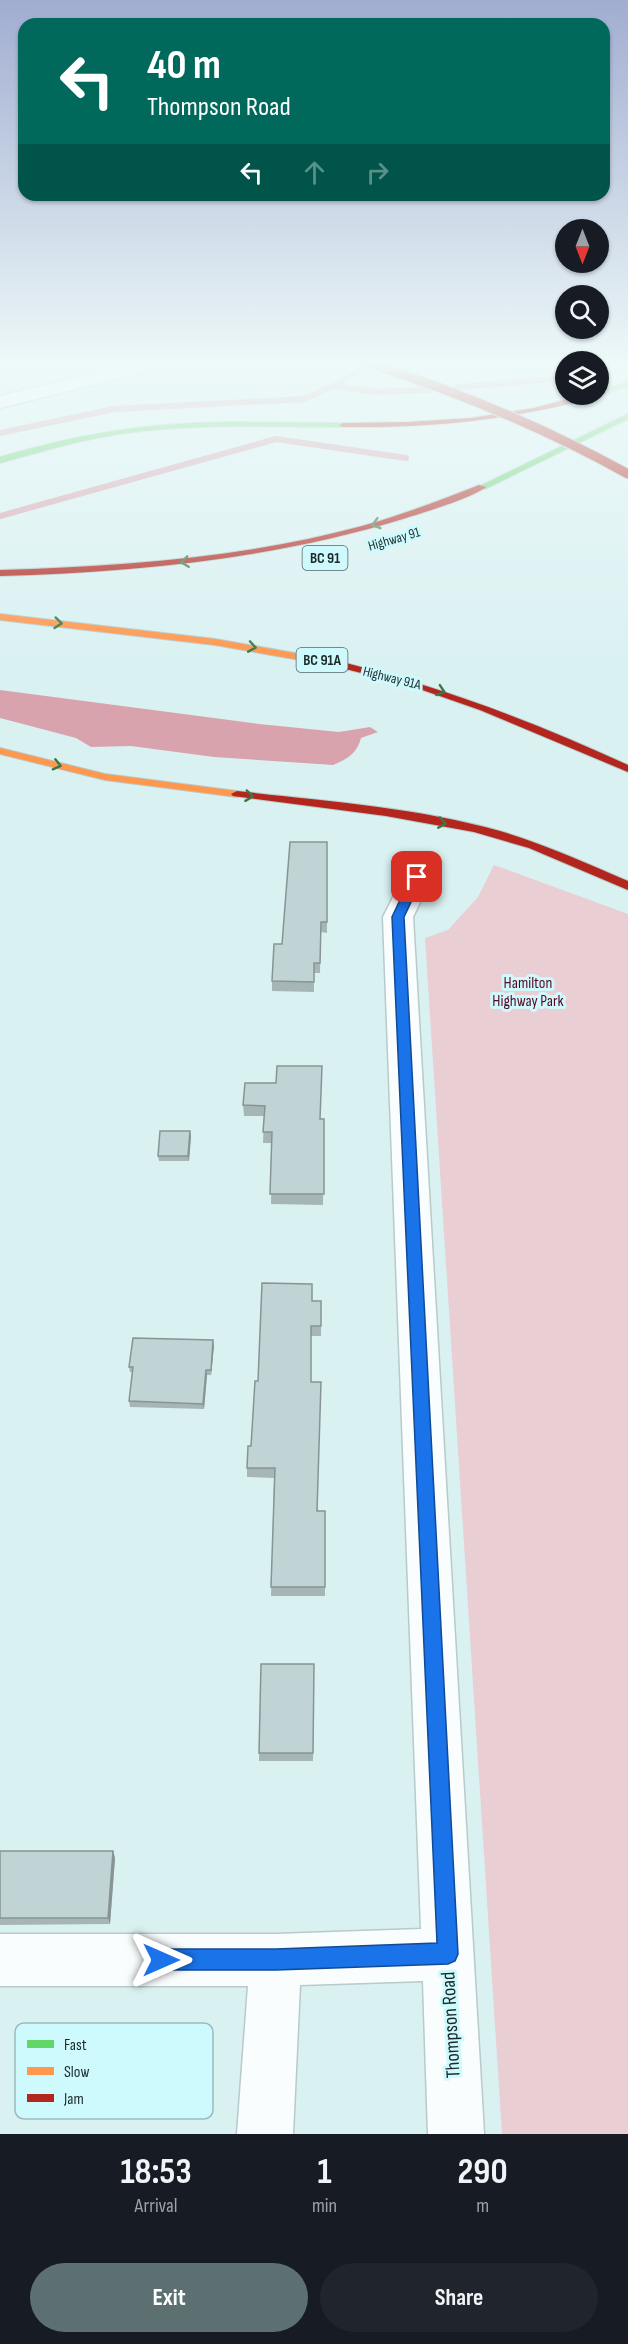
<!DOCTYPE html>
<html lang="en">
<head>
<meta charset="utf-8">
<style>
  :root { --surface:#171b24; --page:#20242c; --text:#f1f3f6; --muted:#9ea1a6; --accent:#5d7071 }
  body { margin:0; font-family:"Sofia Sans Condensed",sans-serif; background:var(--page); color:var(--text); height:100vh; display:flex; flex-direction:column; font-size:22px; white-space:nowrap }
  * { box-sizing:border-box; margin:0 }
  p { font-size:20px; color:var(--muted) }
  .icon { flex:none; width:33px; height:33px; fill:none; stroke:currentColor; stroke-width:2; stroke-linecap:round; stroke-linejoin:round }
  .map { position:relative; height:2134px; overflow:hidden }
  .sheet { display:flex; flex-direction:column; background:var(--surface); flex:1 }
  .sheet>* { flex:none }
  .guide { position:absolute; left:18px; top:18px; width:592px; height:183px; border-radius:18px; box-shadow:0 2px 4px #0004; background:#00695c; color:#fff; overflow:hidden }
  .needle { width:39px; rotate:180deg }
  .controls { position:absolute; left:555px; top:219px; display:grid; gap:12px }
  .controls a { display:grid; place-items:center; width:54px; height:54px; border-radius:50%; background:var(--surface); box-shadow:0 2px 4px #0004; font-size:30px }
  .pin { position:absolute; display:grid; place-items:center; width:51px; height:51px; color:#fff; margin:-26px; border-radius:12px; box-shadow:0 3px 9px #0006 }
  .me { position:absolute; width:66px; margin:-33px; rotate:90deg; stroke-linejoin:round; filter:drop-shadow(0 0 4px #0008) }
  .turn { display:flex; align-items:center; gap:21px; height:126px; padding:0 30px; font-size:27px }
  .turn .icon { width:78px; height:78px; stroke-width:2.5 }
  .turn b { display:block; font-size:42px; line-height:51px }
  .lanes { display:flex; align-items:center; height:57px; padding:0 30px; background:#0003; justify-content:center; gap:30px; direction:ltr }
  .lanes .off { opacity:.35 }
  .eta { display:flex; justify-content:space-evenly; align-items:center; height:102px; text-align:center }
  .eta b { font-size:36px; font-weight:700; line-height:42px }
  .button { display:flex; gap:12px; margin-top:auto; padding:12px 30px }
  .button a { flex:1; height:69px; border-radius:36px; background:var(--accent); color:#fff; font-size:24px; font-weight:700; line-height:69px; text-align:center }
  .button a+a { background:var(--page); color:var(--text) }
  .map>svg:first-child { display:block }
  .green { fill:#e9ced4 }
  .water { fill:#d8a3ad }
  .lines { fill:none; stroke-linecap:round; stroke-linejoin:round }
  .stream { stroke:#d8a3ad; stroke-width:6 }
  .street-casing { stroke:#b8cacb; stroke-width:3 }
  .fast-casing { stroke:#b8cacb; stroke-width:2 }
  .slow-casing { stroke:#b8cacb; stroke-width:2 }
  .jam-casing { stroke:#b8cacb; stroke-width:2 }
  .street { fill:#f9fdfd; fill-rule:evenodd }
  .fast { fill:#63d668; fill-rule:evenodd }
  .slow { fill:#ff974d; fill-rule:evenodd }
  .jam { fill:#b3261e; fill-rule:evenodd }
  .jam-bridge-casing { stroke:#b8cacb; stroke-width:11; stroke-linecap:butt }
  .jam-bridge { stroke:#b3261e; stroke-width:9 }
  .wall { fill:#a6b6b7 }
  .shaded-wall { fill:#879495 }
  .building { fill:#c1d4d5; stroke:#879495; stroke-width:1.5 }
  .oneway { stroke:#3b7746 }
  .route { fill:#1a73e8; stroke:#114b97; stroke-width:1.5 }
  .labels { text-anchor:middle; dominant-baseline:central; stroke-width:6; stroke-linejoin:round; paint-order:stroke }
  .far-street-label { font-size:14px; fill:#1a2a2b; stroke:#cffafd }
  .shield { fill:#cffafd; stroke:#50686a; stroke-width:1.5 }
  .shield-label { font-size:15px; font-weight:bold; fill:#1a2a2b }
  .park-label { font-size:16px; fill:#580821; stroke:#cffafd }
  .near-street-label { font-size:20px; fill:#1a2a2b; stroke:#cffafd }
  .key { fill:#cffafd; stroke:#99bcbe; stroke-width:1.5 }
  .key-label { font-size:16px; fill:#1a2a2b }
</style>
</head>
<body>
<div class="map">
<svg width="628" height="2134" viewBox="0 0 628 2134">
  <rect width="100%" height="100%" fill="#daf1f2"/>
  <path class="green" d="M 494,865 L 628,914 L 628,2134 L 502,2134 L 425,938 L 448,930 L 478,897 Z"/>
  <path class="water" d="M 0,690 L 259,724 L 339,732 L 370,727 L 378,732 L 361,738 C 357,753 348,759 333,765 L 214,757 L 131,746 L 91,747 L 76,738 L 0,718 Z"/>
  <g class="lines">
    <g class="stream">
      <path d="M 332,386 L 374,392 L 429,390"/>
      <path d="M 457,387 L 566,378"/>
      <path d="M 0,433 L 114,409 L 304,399 L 340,383 L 369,364"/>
      <path d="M 0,516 L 276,439 L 406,458"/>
    </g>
    <defs>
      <g id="street">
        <path d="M 136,363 L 167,363 L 165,367 L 0,408 L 0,396 Z"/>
        <path d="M 417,868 L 427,870 L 432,877 L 413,917 L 484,2134 L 428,2134 L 423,1981 L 300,1985 L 293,2134 L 237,2134 L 248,1986 L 0,1986 L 0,1934 L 276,1934 L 421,1929 L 383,917 L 407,870 Z"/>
      </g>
      <g id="fast">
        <path d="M 628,381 L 628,386 L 601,396 L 594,394 Z"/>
        <path d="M 628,414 L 628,419 L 485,489 L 478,487 Z"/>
        <path d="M 232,422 L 343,423 L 347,425 L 343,427 C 269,427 193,423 120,434 C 79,440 40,452 0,463 L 0,457 C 81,433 147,423 232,422 Z"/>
      </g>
      <g id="slow">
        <path d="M 0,614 L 215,639 L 334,660 L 339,663 L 334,666 L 215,645 L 0,620 Z"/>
        <path d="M 0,748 L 105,774 L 237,791 L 243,794 L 237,797 L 105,780 L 0,754 Z"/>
      </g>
      <g id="jam">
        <path d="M 598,392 L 599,396 C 514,420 431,428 343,427 L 339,425 L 343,423 L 407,422 L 471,418 L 534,408 L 586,394 L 598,394 Z"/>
        <path d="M 479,485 L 486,487 C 472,498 425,512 406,518 C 273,559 138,572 0,576 L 0,570 C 122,566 244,558 362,526 C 402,515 441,500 479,485 Z"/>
        <path d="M 334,660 C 436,685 533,721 628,765 L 628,772 L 480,710 L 408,685 L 330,665 L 329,663 Z"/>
        <path d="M 237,791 C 324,801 415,807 500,831 C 544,844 586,863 628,881 L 628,890 L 529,848 L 474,832 L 386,816 L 233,796 L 231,794 Z"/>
      </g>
    </defs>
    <use href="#street" class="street-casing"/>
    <use href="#fast" class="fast-casing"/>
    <use href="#slow" class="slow-casing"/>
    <use href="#jam" class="jam-casing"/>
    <use href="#street" class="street"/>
    <use href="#fast" class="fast"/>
    <use href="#slow" class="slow"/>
    <use href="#jam" class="jam"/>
    <defs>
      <path id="jam-bridge" d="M 368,363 C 459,392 545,428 628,474"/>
    </defs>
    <use href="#jam-bridge" class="jam-bridge-casing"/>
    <use href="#jam-bridge" class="jam-bridge"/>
  </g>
  <g class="wall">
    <path d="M 327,842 L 327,933 L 321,932 L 320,973 L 314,973 L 314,992 L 272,991 L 272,981 L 282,944 Z"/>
    <path d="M 245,1083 L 321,1119 L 324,1119 L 323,1205 L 271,1204 L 272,1143 L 263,1143 L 264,1116 L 244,1116 L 243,1105 Z"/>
    <path d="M 191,1136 L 189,1161 L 159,1161 L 158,1156 Z"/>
    <path d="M 312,1301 L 321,1301 L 321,1336 L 311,1336 L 311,1382 L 318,1511 L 325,1511 L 325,1596 L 271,1596 L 274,1478 L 247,1477 L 247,1468 L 251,1446 L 258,1381 Z"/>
    <path d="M 214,1346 L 211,1375 L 207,1375 L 204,1409 L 130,1407 L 129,1401 L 132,1372 L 130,1372 L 129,1367 Z"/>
    <path d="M 314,1664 L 313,1761 L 259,1761 L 259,1753 Z"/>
    <path d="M 0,1851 L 113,1851 L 115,1858 L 110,1924 L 0,1925 Z"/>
  </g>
  <g class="shaded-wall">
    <path d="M 190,1131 L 191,1136 L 189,1161 L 188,1156 Z"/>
    <path d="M 213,1340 L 214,1346 L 211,1375 L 211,1370 Z"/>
    <path d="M 206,1370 L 207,1375 L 204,1409 L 203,1404 Z"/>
    <path d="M 113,1851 L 115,1858 L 110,1924 L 108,1918 Z"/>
  </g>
  <g class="building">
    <path d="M 290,842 L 327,842 L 327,922 L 321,922 L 320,963 L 314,963 L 314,982 L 272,981 L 274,944 L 282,944 Z"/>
    <path d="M 277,1066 L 322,1066 L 320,1119 L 324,1119 L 324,1194 L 270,1194 L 272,1132 L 263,1132 L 265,1106 L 243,1105 L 245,1083 L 276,1083 Z"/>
    <path d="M 160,1131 L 190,1131 L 188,1156 L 158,1156 Z"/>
    <path d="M 262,1283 L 312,1284 L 312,1301 L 321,1301 L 321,1326 L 311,1326 L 311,1382 L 321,1382 L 317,1511 L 325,1511 L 325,1587 L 271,1587 L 275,1468 L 247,1468 L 248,1446 L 251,1446 L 255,1381 L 258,1381 Z"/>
    <path d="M 133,1338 L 213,1340 L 211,1370 L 206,1370 L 203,1404 L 129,1401 L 133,1367 L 129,1367 Z"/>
    <path d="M 261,1664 L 314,1664 L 313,1753 L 259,1753 Z"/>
    <path d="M 0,1851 L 113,1851 L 108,1918 L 0,1918 Z"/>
  </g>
  <defs><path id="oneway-chevron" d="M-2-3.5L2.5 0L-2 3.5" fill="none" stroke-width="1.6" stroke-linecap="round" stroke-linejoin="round" transform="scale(1.5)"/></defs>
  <g class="oneway">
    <use href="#oneway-chevron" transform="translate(376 524) rotate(164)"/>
    <use href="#oneway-chevron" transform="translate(185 562) rotate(172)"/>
    <use href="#oneway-chevron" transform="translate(58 623) rotate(6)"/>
    <use href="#oneway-chevron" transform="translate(252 647) rotate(10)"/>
    <use href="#oneway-chevron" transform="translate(441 691) rotate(19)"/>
    <use href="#oneway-chevron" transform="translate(57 765) rotate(14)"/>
    <use href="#oneway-chevron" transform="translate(249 796) rotate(7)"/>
    <use href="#oneway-chevron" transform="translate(442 823) rotate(9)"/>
  </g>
  <linearGradient id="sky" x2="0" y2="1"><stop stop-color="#a1add0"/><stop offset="0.55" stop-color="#eef9f9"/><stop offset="1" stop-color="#eef9f9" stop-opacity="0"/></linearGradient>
  <rect width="628" height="662" fill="url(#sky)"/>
  <path class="route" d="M 417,873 L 423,877 L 404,917 L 458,1954 L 455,1961 L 448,1964 L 276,1970 L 161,1970 L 153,1967 L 150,1960 L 153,1952 L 161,1949 L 276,1949 L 437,1943 L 392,917 L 411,877 Z"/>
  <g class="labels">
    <g class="far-street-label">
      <text transform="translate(394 539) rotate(-16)">Highway 91</text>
      <text transform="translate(392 678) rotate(14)">Highway 91A</text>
    </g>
    <g class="shield">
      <rect x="302.5" y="546" width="45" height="24" rx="4.5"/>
      <rect x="296.5" y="648" width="51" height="24" rx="4.5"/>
    </g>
    <g class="shield-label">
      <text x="325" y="558">BC 91</text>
      <text x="322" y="660">BC 91A</text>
    </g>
    <g class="park-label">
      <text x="528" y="983">Hamilton<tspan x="528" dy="18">Highway Park</tspan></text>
    </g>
    <g class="near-street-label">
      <text transform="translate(451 2025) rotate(-93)">Thompson Road</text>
    </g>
  </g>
  <rect x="15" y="2023" width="198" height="96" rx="9" class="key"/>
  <rect x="27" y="2040" width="27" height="8" fill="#63d668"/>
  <rect x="27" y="2067" width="27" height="8" fill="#ff974d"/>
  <rect x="27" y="2094" width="27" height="8" fill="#b3261e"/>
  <g class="key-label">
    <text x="64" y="2050">Fast</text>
    <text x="64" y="2077">Slow</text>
    <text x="64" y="2104">Jam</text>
  </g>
</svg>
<div class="controls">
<a><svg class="needle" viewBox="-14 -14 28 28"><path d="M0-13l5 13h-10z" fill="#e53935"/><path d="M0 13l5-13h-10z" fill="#9ea1a6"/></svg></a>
<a><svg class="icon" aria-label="search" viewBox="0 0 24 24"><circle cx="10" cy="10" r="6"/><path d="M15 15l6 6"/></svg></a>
<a><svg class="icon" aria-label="layers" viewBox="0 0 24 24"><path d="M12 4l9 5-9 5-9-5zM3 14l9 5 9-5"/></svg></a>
</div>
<div class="pin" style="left:417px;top:877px;background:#d93025"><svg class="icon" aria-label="arrive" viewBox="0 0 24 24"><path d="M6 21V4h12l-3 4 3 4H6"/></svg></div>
<svg class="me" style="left:161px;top:1960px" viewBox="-20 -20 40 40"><path d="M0-17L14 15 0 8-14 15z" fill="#1a73e8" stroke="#fff" stroke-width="4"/></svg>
<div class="guide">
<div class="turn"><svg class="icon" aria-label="left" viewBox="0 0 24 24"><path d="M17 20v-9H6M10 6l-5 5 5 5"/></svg><div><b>40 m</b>Thompson Road</div></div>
<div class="lanes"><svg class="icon" aria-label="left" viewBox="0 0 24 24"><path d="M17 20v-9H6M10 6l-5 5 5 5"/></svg><svg class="icon off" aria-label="ahead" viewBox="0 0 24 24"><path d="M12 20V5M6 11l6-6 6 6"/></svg><svg class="icon off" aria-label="right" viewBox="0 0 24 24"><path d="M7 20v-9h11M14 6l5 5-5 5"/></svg></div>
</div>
</div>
<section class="sheet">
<div class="eta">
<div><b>18:53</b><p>Arrival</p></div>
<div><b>1</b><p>min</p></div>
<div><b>290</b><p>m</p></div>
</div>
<div class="button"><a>Exit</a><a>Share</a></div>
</section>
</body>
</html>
